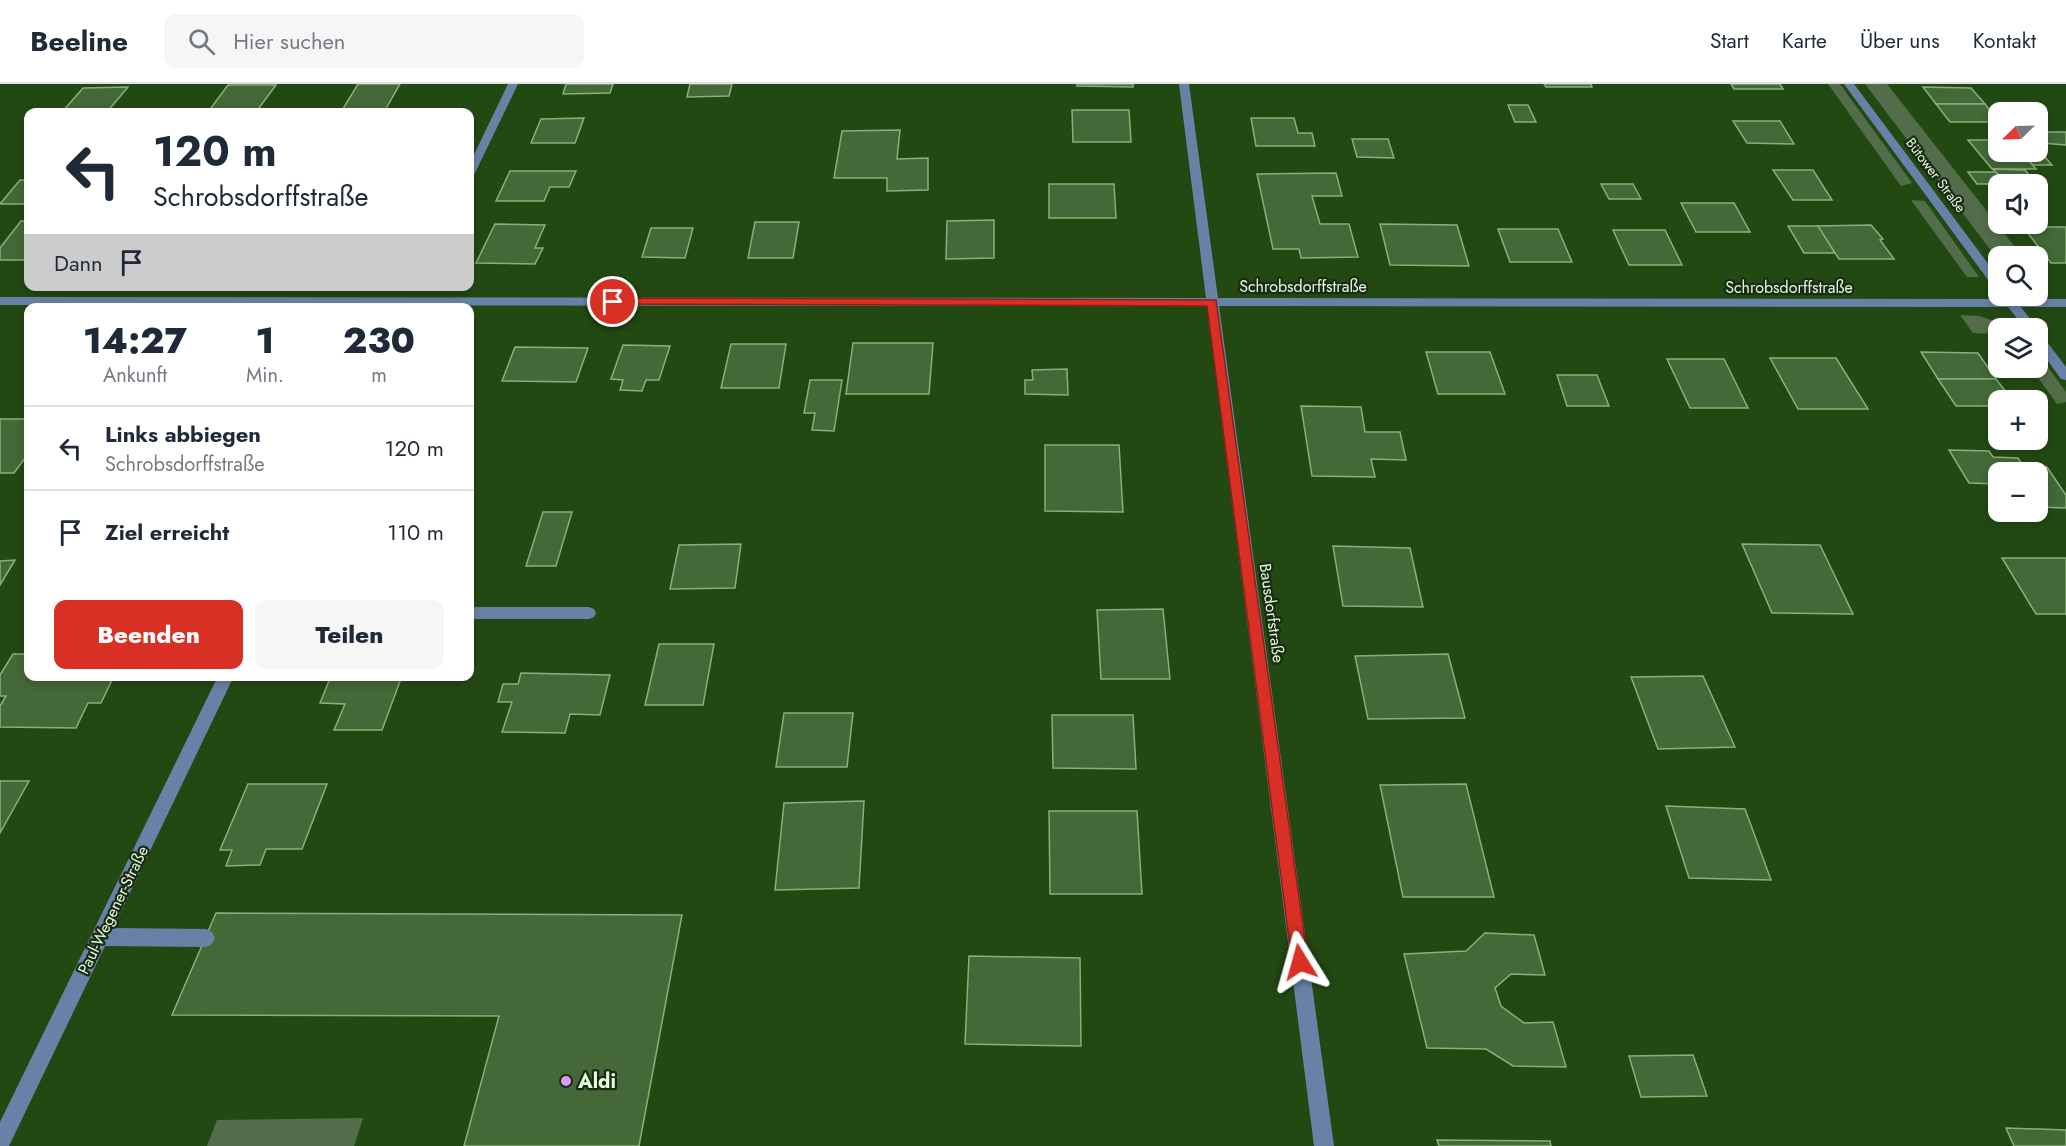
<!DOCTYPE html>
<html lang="de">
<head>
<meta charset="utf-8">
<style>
  :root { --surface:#fff; --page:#f6f6f7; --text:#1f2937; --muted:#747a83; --line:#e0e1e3; --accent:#d93025 }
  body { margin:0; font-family:Jost,sans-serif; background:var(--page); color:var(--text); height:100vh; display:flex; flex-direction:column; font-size:22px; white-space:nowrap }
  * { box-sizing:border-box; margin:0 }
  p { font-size:20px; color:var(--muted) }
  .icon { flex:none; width:33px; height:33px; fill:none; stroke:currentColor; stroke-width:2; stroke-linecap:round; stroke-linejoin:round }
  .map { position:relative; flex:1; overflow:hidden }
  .side { position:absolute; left:24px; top:219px; width:450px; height:378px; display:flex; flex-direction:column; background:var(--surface); border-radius:12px; box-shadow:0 3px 9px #0003 }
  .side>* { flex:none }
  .top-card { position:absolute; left:24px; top:24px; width:450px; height:183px; border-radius:12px; box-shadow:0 3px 9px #0003; background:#fff; color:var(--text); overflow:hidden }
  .needle { width:39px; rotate:247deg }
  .buttons { position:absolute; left:1988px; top:18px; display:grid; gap:12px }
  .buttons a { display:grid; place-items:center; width:60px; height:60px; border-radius:12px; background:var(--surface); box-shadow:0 3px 9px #0003; font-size:30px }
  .pin { position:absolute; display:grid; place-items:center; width:51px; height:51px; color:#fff; margin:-26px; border:3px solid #fff; border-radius:50%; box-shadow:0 2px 6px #0007 }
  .me { position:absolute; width:66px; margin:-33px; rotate:352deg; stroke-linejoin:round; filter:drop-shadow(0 0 4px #0008) }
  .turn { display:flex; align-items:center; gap:21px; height:126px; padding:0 30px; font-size:27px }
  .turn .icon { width:78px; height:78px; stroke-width:2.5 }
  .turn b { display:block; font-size:42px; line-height:51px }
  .then { display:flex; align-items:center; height:57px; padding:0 30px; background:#0003; gap:12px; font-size:22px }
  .eta { display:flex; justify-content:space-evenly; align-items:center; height:102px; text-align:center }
  .eta b { font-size:36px; font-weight:800; line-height:42px }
  .cta { display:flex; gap:12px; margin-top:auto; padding:12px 30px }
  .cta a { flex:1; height:69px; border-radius:12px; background:var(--accent); color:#fff; font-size:24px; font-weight:800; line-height:69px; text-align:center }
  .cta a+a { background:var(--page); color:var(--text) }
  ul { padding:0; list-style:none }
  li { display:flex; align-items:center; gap:18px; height:84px; padding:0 30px; border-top:2px solid var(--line) }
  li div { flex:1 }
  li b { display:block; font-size:22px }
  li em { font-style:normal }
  header { display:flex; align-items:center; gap:36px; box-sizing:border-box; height:84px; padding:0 30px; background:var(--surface); border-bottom:2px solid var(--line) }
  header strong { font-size:28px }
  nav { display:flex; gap:33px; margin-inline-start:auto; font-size:21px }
  .search { width:420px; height:54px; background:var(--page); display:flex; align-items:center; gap:15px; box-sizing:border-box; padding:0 21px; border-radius:12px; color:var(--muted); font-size:22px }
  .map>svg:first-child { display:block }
  .green { fill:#536d4a }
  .building { fill:#456838; stroke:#86b178; stroke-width:1.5 }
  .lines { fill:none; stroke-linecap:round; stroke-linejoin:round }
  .minor { fill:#6882a7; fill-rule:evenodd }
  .route { fill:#d93025; stroke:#8d1f18; stroke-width:1.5 }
  .poi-dot { fill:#dd99f3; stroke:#1a2a13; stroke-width:2 }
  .labels { text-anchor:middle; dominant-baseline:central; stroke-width:4.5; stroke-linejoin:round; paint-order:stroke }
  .far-street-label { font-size:14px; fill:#e5fbdd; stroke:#1a2a13 }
  .street-label { font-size:16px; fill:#e5fbdd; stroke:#1a2a13 }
  .near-poi-label { font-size:20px; font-weight:bold; fill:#e5fbdd; stroke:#1a2a13; text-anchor:start }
</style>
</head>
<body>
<header>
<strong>Beeline</strong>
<div class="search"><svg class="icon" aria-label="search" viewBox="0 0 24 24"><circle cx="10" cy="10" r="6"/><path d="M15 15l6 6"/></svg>Hier suchen</div>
<nav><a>Start</a><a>Karte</a><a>Über uns</a><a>Kontakt</a></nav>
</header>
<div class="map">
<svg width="2066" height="1062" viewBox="0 0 2066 1062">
  <rect width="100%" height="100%" fill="#234913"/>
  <g class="green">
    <path d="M 1828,0 L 1840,0 L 1912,99 L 1901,102 Z"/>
    <path d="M 1865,0 L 1887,0 L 2022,172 L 1998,172 L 1998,176 Z"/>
    <path d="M 1911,116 L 1925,117 L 1979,193 L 1967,193 Z"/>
    <path d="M 1960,231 L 1980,232 L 2013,244 L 1998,244 L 1998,250 L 1973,249 Z"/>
    <path d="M 2037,268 L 2066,308 L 2066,318 L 2057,320 L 2031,284 L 2037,284 Z"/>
    <path d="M 363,1034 L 354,1062 L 207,1062 L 217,1036 Z"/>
  </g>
  <g class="building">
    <path d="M 358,0 L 400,0 L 384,28 L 341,28 Z"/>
    <path d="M 566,0 L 613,0 L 610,9 L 563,10 Z"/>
    <path d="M 690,0 L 732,0 L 729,12 L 687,13 Z"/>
    <path d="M 1077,0 L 1133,0 L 1133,3 L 1077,2 Z"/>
    <path d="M 1544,0 L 1591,0 L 1592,3 L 1546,3 Z"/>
    <path d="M 1731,0 L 1780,0 L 1783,5 L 1734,5 Z"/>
    <path d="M 228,1 L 276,1 L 256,28 L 208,28 Z"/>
    <path d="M 128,3 L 107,28 L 62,28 L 83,4 Z"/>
    <path d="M 1923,3 L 1971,4 L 1985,20 L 1936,20 Z"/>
    <path d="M 1936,20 L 1985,20 L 1998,38 L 1950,38 Z"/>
    <path d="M 1508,21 L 1528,21 L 1536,38 L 1515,38 Z"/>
    <path d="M 1072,26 L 1129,26 L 1131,58 L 1073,58 Z"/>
    <path d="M 584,34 L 575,59 L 531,59 L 541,35 Z"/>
    <path d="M 1251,34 L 1294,34 L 1298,49 L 1312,49 L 1315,62 L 1256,62 Z"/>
    <path d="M 1733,37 L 1780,37 L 1794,60 L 1747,59 Z"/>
    <path d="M 900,46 L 897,75 L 928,74 L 928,106 L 887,107 L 887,94 L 834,94 L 842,47 Z"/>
    <path d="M 2037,48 L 2066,48 L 2066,61 L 2041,59 L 2037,55 Z"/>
    <path d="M 1352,55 L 1388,55 L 1394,74 L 1357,73 Z"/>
    <path d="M 1968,56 L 1998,56 L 1998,68 L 2021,68 L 2036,85 L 1992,85 Z"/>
    <path d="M 2038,65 L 2052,81 L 2033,81 L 2021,68 L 2037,68 Z"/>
    <path d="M 1993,85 L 2025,86 L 2037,101 L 2005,100 Z"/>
    <path d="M 1773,86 L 1813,86 L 1832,116 L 1793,116 Z"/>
    <path d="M 510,87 L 576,87 L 569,103 L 550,103 L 544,117 L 496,117 Z"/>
    <path d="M 1968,88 L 1996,88 L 2005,100 L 1977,100 Z"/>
    <path d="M 1336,89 L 1342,112 L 1312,112 L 1320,140 L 1349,140 L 1358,173 L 1301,174 L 1299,165 L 1273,165 L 1257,90 Z"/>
    <path d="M 20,96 L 28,96 L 28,120 L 0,120 Z"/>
    <path d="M 1049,100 L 1114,100 L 1116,134 L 1049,134 Z"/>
    <path d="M 1601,100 L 1633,100 L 1641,115 L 1609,115 Z"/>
    <path d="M 1681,119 L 1734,119 L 1750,148 L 1696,148 Z"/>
    <path d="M 994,136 L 994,174 L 946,175 L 947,137 Z"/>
    <path d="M 21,137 L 28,137 L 28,176 L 0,176 L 0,164 Z"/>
    <path d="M 755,138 L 799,138 L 793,174 L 748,174 Z"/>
    <path d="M 495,140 L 545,141 L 535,164 L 543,164 L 535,180 L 476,179 Z"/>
    <path d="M 1380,140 L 1457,141 L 1469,182 L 1390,181 Z"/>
    <path d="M 1871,141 L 1883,155 L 1880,156 L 1894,175 L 1839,175 L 1817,142 Z"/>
    <path d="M 1788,142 L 1818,142 L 1835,169 L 1804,169 Z"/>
    <path d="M 2023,143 L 2066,143 L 2066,179 L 2051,179 Z"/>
    <path d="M 651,144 L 693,144 L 685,174 L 642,173 Z"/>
    <path d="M 1498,145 L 1558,145 L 1572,178 L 1510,178 Z"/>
    <path d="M 1613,146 L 1665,146 L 1682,181 L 1629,181 Z"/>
    <path d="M 853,259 L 933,259 L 929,310 L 846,310 Z"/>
    <path d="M 731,260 L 786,260 L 779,304 L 721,304 Z"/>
    <path d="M 623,261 L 670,262 L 659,296 L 646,296 L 642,307 L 620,306 L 623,296 L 611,295 Z"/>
    <path d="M 515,263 L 588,264 L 576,298 L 502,297 Z"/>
    <path d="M 1426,268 L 1490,268 L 1505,310 L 1438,310 Z"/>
    <path d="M 1921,268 L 1978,269 L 1996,295 L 1938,295 Z"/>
    <path d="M 1770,274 L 1836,274 L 1868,325 L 1798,325 Z"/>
    <path d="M 1667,275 L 1724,275 L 1748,324 L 1690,324 Z"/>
    <path d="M 1067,285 L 1068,311 L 1025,310 L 1025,296 L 1033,296 L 1032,286 Z"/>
    <path d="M 1557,291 L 1597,291 L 1609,322 L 1567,322 Z"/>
    <path d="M 1938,295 L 1996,295 L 2012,316 L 1998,316 L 1998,322 L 1956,322 Z"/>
    <path d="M 810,296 L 842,296 L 834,347 L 812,346 L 815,329 L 804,329 Z"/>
    <path d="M 1301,322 L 1361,323 L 1365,348 L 1400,348 L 1406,376 L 1371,375 L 1375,393 L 1312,392 Z"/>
    <path d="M 0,335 L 28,335 L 28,370 L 14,389 L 0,389 Z"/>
    <path d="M 1045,361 L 1119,361 L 1123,428 L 1045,427 Z"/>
    <path d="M 1949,366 L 1989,367 L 1993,373 L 2018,374 L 2024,383 L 2047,383 L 2066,411 L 2066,424 L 2037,423 L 2037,388 L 1998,388 L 1998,400 L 1969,399 Z"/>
    <path d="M 543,428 L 572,428 L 556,482 L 526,482 Z"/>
    <path d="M 741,460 L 735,504 L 670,505 L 679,461 Z"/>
    <path d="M 1742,460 L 1820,461 L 1853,530 L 1772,529 Z"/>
    <path d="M 1333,462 L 1410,464 L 1423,523 L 1343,522 Z"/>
    <path d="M 2002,474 L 2066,474 L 2066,530 L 2036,530 Z"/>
    <path d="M 15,476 L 0,501 L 0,477 Z"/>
    <path d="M 1163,525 L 1170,595 L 1101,595 L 1097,526 Z"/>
    <path d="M 659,560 L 714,560 L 703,621 L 645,621 Z"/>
    <path d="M 13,570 L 28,570 L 28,592 L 113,594 L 101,619 L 88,619 L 76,644 L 0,643 L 0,622 L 6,612 L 0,612 L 0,591 Z"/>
    <path d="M 1448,570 L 1465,634 L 1368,635 L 1355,572 Z"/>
    <path d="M 521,589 L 610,591 L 600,631 L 570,630 L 565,649 L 502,648 L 512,618 L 498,618 L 503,600 L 518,600 Z"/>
    <path d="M 331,592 L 402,592 L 382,646 L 334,646 L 345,620 L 320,619 Z"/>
    <path d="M 1703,592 L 1735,663 L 1658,665 L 1631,593 Z"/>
    <path d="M 784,629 L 853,629 L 847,683 L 776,683 Z"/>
    <path d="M 1052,631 L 1133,631 L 1136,685 L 1053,684 Z"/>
    <path d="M 0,697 L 29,697 L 0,749 Z"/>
    <path d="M 248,700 L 327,700 L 302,765 L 266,765 L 260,781 L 226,782 L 232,766 L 220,766 Z"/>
    <path d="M 1466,700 L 1494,813 L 1403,813 L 1380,701 Z"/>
    <path d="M 864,717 L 859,804 L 775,806 L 784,719 Z"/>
    <path d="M 1666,722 L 1745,725 L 1771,796 L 1689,794 Z"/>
    <path d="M 1049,727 L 1137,727 L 1142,810 L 1050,810 Z"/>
    <path d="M 216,829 L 682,831 L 639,1062 L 464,1062 L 499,932 L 172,931 Z"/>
    <path d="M 1485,849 L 1534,851 L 1545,891 L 1511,890 L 1495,904 L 1501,922 L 1524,939 L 1553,938 L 1566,983 L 1513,982 L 1486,965 L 1427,964 L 1404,870 L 1466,867 Z"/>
    <path d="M 969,872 L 1080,874 L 1081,962 L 965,960 Z"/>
    <path d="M 1693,971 L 1707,1012 L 1641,1013 L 1629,972 Z"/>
    <path d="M 2006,1044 L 2066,1046 L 2066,1062 L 2014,1062 Z"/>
    <path d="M 1437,1056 L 1550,1057 L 1551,1062 L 1439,1062 Z"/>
  </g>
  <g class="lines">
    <g class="minor">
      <path d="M 508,0 L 518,0 L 475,89 L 470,92 L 470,79 Z"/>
      <path d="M 1179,0 L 1189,0 L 1218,214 L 2003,215 L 2004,212 L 2013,212 L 2015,215 L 2066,215 L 2066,223 L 2021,223 L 2037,244 L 2025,244 L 2008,223 L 1219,222 L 1334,1062 L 1314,1062 L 1207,222 L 0,221 L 0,213 L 1206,214 Z"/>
      <path d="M 1844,0 L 1854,0 L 1998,193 L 1998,205 L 1994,204 Z"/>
      <path d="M 2037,249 L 2041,250 L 2066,283 L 2066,296 L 2061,295 L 2037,262 Z"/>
      <path d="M 470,523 L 589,523 L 594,525 L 596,529 L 594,533 L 589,535 L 470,535 Z"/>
      <path d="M 218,592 L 234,592 L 113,844 L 206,845 L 212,848 L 215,854 L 212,860 L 206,863 L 105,862 L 9,1062 L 0,1062 L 0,1038 Z"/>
    </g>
  </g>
  <path class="route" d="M 613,214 L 1216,216 L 1308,878 L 1306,884 L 1300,887 L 1294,884 L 1292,878 L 1207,222 L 609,220 L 609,215 Z"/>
  <circle class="poi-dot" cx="566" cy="997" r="6"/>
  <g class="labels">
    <g class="far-street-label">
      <text transform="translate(1936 91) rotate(53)">Bütower Straße</text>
    </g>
    <g class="street-label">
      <text x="1303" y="202">Schrobsdorffstraße</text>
      <text x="1789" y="203">Schrobsdorffstraße</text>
      <text transform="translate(1272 529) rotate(82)">Bausdorfstraße</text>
      <text transform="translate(113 826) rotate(-64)">Paul-Wegener-Straße</text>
    </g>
    <g class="near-poi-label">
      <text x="578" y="997">Aldi</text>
    </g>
  </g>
</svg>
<div class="buttons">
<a><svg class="needle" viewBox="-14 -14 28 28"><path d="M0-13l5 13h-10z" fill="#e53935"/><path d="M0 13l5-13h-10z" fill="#747a83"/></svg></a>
<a><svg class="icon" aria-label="sound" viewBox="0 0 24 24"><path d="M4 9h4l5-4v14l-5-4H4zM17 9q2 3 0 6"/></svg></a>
<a><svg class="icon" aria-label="search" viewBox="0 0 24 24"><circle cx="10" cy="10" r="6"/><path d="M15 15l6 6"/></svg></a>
<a><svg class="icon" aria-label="layers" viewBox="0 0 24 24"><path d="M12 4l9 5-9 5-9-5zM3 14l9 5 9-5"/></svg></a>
<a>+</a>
<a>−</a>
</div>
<div class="pin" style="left:613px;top:218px;background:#d93025"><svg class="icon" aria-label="arrive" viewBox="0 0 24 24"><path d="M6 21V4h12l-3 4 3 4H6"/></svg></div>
<svg class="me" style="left:1300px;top:878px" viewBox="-20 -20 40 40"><path d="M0-17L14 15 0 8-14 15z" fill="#d93025" stroke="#fff" stroke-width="4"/></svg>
<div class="top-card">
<div class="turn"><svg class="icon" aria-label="left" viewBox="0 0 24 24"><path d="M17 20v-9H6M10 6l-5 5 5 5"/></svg><div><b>120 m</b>Schrobsdorffstraße</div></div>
<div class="then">Dann<svg class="icon" aria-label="arrive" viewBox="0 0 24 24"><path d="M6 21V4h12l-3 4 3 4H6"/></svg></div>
</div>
<section class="side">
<div class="eta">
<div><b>14:27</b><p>Ankunft</p></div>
<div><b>1</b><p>Min.</p></div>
<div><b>230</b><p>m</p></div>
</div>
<ul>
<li><svg class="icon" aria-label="left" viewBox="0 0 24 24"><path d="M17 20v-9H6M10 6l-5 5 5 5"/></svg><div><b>Links abbiegen</b><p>Schrobsdorffstraße</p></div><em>120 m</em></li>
<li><svg class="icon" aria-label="arrive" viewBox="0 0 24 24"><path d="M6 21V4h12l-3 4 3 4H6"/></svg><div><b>Ziel erreicht</b></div><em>110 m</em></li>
</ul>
<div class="cta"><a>Beenden</a><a>Teilen</a></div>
</section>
</div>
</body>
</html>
